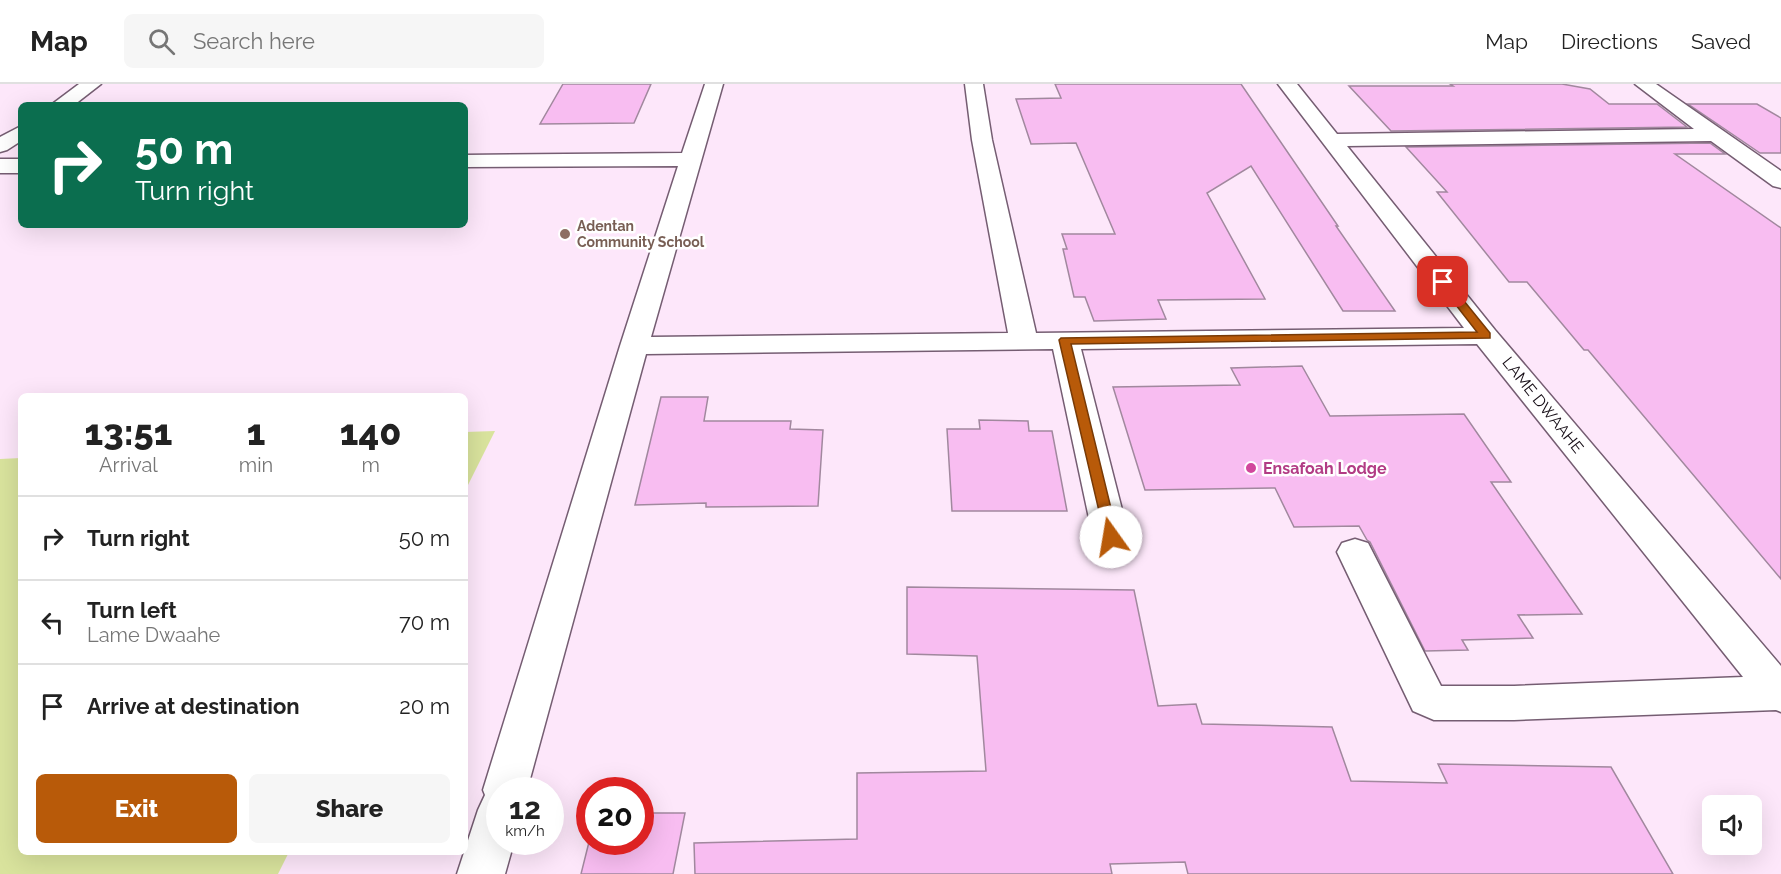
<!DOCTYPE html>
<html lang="en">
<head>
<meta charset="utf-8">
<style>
  :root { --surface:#fff; --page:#f6f6f6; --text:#222; --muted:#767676; --line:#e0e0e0; --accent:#b85a09 }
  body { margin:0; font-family:Raleway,sans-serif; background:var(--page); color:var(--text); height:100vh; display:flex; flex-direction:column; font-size:22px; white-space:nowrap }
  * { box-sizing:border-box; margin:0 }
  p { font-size:20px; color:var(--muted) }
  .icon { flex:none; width:33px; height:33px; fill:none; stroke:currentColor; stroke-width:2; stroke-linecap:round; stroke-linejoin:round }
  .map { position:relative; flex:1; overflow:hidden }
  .side { position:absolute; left:18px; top:309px; width:450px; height:462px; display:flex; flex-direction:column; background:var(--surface); border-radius:9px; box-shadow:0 6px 24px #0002 }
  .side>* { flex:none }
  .guide { position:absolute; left:18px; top:18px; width:450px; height:126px; border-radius:9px; box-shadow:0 6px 24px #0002; background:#0b6e4f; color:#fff; overflow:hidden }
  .buttons { position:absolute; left:1702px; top:711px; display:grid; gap:12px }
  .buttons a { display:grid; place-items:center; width:60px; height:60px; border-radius:9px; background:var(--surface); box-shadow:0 6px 24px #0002; font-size:30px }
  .speed { position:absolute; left:486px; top:693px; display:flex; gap:12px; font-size:30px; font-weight:700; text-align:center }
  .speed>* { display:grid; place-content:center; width:78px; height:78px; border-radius:50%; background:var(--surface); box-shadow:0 6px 24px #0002; line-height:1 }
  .speed small { font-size:15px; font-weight:400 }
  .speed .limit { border:9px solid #d22; background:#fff; color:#111 }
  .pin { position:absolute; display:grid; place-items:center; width:51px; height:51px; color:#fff; margin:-26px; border-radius:12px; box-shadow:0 3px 9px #0006 }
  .me { position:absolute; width:66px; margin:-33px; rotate:347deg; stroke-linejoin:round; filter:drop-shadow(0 0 4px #0008) }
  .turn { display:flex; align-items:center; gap:21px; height:126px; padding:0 18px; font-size:27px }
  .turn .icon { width:78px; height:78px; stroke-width:2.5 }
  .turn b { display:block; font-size:42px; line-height:51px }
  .eta { display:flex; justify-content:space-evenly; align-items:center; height:102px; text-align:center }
  .eta b { font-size:36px; font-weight:800; line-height:42px }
  .action { display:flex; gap:12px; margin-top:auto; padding:12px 18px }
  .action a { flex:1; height:69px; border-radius:9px; background:var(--accent); color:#fff; font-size:24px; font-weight:800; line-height:69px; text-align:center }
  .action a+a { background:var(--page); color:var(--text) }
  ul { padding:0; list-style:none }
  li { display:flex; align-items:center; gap:18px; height:84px; padding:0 18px; border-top:2px solid var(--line) }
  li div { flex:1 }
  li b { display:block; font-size:22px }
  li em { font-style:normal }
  header { display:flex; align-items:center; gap:36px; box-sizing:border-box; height:84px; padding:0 30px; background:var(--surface); border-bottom:2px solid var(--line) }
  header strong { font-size:28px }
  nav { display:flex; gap:33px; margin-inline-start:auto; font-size:21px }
  .search { width:420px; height:54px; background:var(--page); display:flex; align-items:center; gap:15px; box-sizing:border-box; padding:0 21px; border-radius:9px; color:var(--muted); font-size:22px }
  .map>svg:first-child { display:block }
  .green { fill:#d9e39d }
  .building { fill:#f8bdf1; stroke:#a1889e; stroke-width:1.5 }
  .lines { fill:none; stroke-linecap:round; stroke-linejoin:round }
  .minor-casing { stroke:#755d72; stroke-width:3 }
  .minor { fill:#fff; fill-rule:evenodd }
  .route { fill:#b85a09; stroke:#783a06; stroke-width:1.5 }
  .education-dot { fill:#8d6e63; stroke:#fff; stroke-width:2 }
  .hotel-dot { fill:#d1479c; stroke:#fff; stroke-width:2 }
  .labels { text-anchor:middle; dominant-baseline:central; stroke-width:5; stroke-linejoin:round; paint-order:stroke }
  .far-education-label { font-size:14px; font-weight:bold; fill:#785e54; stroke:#fff; text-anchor:start }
  .street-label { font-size:16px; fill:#140b14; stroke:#fff }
  .hotel-label { font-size:16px; font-weight:bold; fill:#b23c85; stroke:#fff; text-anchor:start }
</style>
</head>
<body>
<header>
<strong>Map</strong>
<div class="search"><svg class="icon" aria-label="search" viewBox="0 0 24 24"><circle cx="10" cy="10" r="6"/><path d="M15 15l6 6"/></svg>Search here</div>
<nav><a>Map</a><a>Directions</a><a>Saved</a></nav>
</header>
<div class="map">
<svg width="1781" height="790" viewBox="0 0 1781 790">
  <rect width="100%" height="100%" fill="#fde7fa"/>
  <g class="green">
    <path d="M 495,347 L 465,407 L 465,348 Z"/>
    <path d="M 21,374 L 21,768 L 289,768 L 278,790 L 0,790 L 0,375 Z"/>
  </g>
  <g class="building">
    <path d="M 563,0 L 651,0 L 634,39 L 540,40 Z"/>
    <path d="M 1055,0 L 1241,0 L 1338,142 L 1336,142 L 1395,227 L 1343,227 L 1251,82 L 1207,109 L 1265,215 L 1158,216 L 1166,235 L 1094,237 L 1085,213 L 1074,213 L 1063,165 L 1067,165 L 1062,150 L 1115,150 L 1076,59 L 1031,60 L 1016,15 L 1061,14 Z"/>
    <path d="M 1450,0 L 1562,0 L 1590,5 L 1609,20 L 1657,20 L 1687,43 L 1391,47 L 1349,2 L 1453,2 Z"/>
    <path d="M 1688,20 L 1757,20 L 1781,34 L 1781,69 L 1760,69 Z"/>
    <path d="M 1710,59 L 1725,70 L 1675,70 L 1781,144 L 1781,495 L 1588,266 L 1584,266 L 1527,198 L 1509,198 L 1437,108 L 1447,108 L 1406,63 Z"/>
    <path d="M 1302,282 L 1330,332 L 1464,330 L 1511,398 L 1491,398 L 1582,530 L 1518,531 L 1533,554 L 1462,556 L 1468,566 L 1425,567 L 1370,458 L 1367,456 L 1359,442 L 1294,443 L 1275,404 L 1145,406 L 1113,303 L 1240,301 L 1231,284 Z"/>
    <path d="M 661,313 L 708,313 L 704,337 L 791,337 L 790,345 L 823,346 L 818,422 L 706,423 L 706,419 L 635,421 Z"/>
    <path d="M 979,336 L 1028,337 L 1029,347 L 1052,347 L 1067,427 L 952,427 L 947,345 L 980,345 Z"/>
    <path d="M 907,503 L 1134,506 L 1158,622 L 1196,620 L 1202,640 L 1332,643 L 1351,697 L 1447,699 L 1438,680 L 1611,683 L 1673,790 L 1188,790 L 1185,778 L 1110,780 L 1112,790 L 695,790 L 694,759 L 857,755 L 857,689 L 986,687 L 977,572 L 907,570 Z"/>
    <path d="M 640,729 L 685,729 L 673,790 L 581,790 L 590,754 L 590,758 L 640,758 Z"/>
  </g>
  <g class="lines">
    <defs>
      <g id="minor">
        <path d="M 79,0 L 101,0 L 74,21 L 51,21 Z"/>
        <path d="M 705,0 L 723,0 L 651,253 L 1008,249 L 972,56 L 965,0 L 983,0 L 992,56 L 1036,249 L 1464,244 L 1278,0 L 1297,0 L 1337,50 L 1694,45 L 1635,0 L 1656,0 L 1781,87 L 1781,104 L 1773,102 L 1711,57 L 1347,62 L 1495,246 L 1781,582 L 1781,628 L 1776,626 L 1514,636 L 1434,636 L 1413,627 L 1337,468 L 1342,459 L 1355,455 L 1368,459 L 1441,602 L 1514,602 L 1743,593 L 1477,260 L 1081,265 L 1129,453 L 1123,462 L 1111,466 L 1099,462 L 1093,453 L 1053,265 L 646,270 L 527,706 L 500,706 L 500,758 L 514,758 L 505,790 L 457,790 L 478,726 L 485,711 L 483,706 L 620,262 L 678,82 L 465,83 L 465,71 L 682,69 Z"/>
        <path d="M 21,42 L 21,57 L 7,66 L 0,68 L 0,53 Z"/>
        <rect x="0" y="75" width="21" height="14"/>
      </g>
    </defs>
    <use href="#minor" class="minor-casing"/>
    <use href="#minor" class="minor"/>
  </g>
  <path class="route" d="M 1443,195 L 1447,196 L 1490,249 L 1490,254 L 1071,260 L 1118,453 L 1111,458 L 1106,457 L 1059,256 L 1061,254 L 1477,248 L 1438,198 Z"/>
  <circle class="education-dot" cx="565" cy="150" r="6"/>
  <circle class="hotel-dot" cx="1251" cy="384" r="6"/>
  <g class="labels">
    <g class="far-education-label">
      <text x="577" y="142">Adentan<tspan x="577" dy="16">Community School</tspan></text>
    </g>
    <g class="street-label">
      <text transform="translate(1543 321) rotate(51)">LAME DWAAHE</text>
    </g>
    <g class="hotel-label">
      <text x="1263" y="384">Ensafoah Lodge</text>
    </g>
  </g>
</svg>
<div class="buttons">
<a><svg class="icon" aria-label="sound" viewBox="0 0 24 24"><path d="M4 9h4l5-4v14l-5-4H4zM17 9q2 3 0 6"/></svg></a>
</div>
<div class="speed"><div>12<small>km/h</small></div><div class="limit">20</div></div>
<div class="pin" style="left:1443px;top:198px;background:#d93025"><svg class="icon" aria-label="arrive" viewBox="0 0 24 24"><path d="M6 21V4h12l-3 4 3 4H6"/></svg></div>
<svg class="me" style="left:1111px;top:453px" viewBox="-20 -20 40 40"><circle r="19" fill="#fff"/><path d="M0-13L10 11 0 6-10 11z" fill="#b85a09"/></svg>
<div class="guide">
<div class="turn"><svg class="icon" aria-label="right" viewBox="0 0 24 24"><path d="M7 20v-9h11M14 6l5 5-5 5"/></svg><div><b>50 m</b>Turn right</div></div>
</div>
<section class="side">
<div class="eta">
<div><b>13:51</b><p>Arrival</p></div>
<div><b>1</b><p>min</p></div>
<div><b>140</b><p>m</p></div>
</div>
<ul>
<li><svg class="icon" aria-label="right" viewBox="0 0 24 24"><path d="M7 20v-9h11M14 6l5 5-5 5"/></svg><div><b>Turn right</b></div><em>50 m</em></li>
<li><svg class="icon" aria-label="left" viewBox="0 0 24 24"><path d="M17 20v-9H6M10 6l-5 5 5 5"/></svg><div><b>Turn left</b><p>Lame Dwaahe</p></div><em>70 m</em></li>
<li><svg class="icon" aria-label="arrive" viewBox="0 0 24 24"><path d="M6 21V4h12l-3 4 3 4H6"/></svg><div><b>Arrive at destination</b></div><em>20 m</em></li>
</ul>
<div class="action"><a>Exit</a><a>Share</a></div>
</section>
</div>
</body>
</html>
